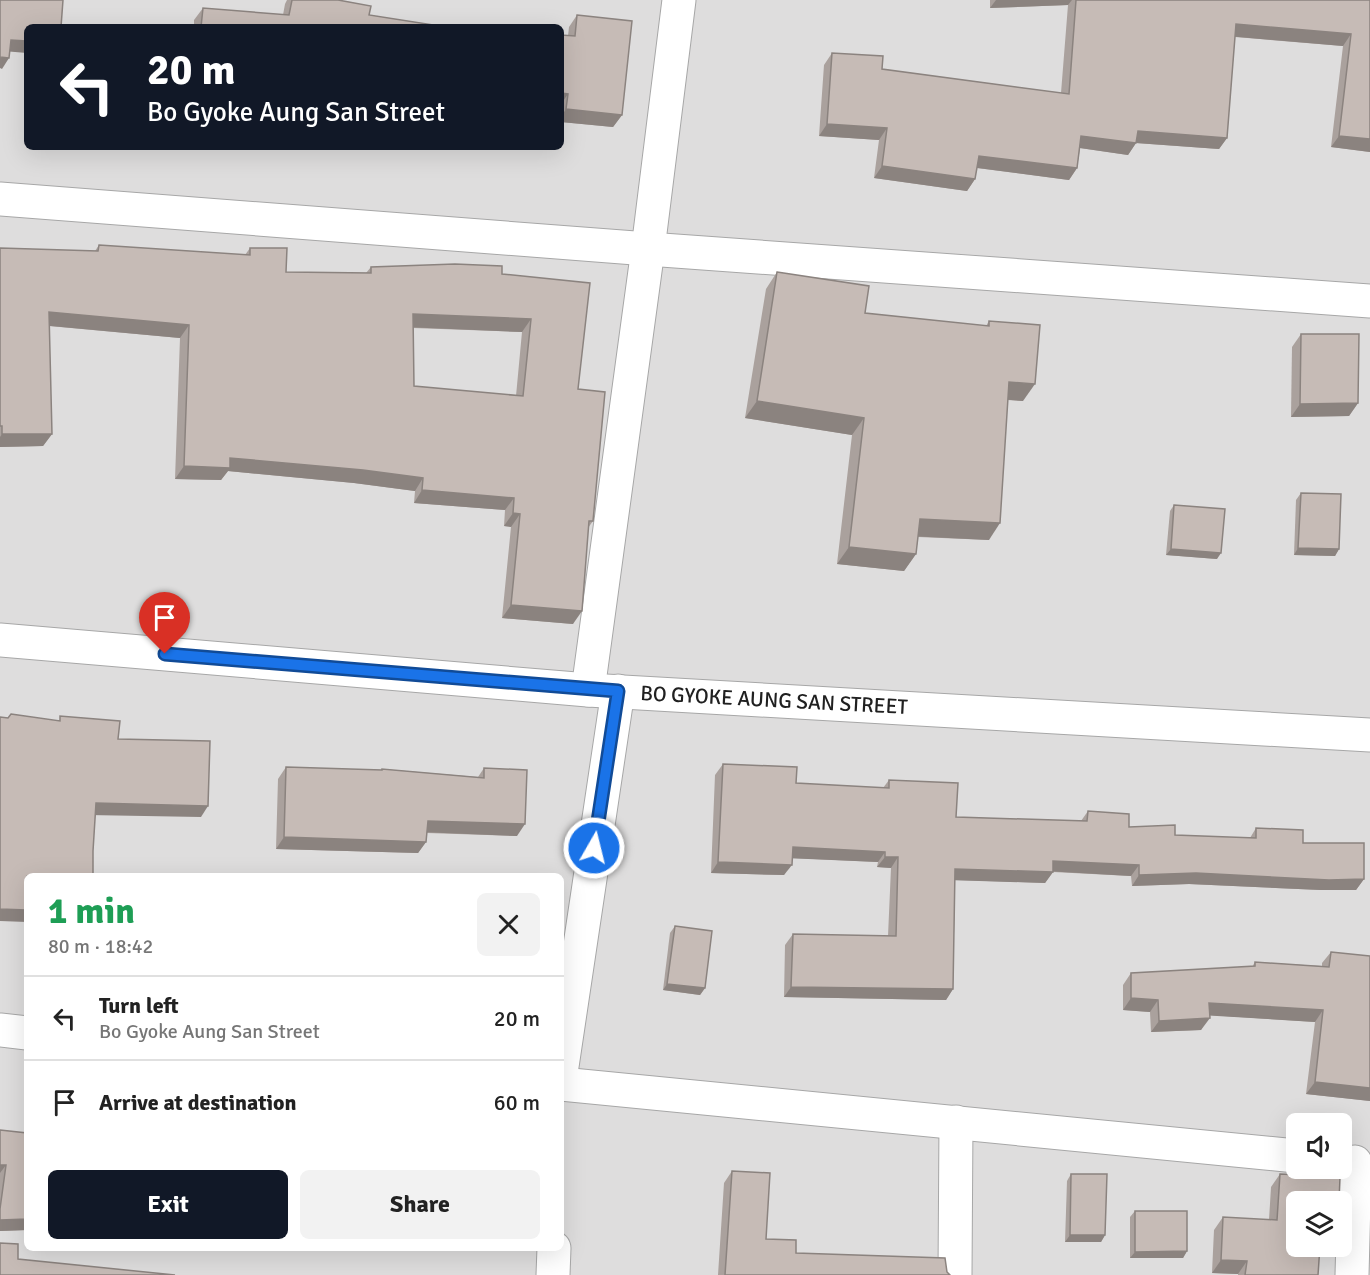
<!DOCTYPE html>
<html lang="en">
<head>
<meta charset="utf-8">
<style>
  :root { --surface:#fff; --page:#f2f2f2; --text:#222; --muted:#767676; --line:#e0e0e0; --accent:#111827 }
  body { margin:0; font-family:Signika,sans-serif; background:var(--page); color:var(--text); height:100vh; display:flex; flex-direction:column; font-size:22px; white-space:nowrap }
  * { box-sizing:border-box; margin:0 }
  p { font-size:20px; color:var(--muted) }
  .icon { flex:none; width:33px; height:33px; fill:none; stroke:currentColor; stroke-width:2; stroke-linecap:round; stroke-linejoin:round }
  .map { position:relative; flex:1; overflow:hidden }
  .panel { position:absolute; left:24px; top:873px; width:540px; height:378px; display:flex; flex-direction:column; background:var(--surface); border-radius:9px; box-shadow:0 6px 24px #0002 }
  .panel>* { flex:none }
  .hud { position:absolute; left:24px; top:24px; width:540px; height:126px; border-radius:9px; box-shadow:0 6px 24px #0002; background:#111827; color:#fff; overflow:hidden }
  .controls { position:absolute; left:1286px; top:1113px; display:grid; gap:12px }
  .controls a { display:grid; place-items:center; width:66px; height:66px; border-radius:9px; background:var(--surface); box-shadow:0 6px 24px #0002; font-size:30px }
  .pin { position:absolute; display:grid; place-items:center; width:51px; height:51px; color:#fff; margin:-62px -26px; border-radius:50% 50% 50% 0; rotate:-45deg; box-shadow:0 0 6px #0007 }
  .pin .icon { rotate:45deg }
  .me { position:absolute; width:66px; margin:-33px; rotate:8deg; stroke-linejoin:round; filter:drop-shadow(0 0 4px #0008) }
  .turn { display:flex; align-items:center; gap:21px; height:126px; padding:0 24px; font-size:27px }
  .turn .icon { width:78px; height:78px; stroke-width:2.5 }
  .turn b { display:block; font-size:42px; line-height:51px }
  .round { display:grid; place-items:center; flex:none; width:63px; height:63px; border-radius:9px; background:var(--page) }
  .overview { display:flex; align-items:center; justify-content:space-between; height:102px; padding:0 24px }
  h1 { font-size:36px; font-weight:800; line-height:45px; color:#1e9e55 }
  .action { display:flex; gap:12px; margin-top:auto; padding:12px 24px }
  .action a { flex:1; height:69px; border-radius:9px; background:var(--accent); color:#fff; font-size:24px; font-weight:800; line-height:69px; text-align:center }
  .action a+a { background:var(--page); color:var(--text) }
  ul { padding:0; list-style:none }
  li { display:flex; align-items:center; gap:18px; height:84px; padding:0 24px; border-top:2px solid var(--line) }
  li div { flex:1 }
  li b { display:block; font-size:22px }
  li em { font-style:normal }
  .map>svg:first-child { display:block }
  .residential { fill:#dedddd; fill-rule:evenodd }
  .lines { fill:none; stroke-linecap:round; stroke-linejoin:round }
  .minor-casing { stroke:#a7a7a7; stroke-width:35 }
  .minor { stroke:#fff; stroke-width:33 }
  .wall { fill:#aaa19d; fill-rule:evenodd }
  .shaded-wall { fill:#8b837f }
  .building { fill:#c6bbb6; stroke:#8b837f; stroke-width:1.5; fill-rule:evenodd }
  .route-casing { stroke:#114b97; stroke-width:15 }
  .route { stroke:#1a73e8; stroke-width:10 }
  .labels { text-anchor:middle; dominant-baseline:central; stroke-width:4.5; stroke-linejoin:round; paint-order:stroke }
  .street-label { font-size:21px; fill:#202020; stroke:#fff }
</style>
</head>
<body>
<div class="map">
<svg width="1370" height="1275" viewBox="0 0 1370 1275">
  <rect width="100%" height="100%" fill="#f1ece7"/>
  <path class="residential" d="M 0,0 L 1370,0 L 1370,1275 L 0,1275 ZM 27,27 L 561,27 L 561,147 L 27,147 ZM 27,876 L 561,876 L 561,1248 L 27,1248 ZM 1296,1124 L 1341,1124 L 1341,1168 L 1296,1168 ZM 1296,1202 L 1341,1202 L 1341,1246 L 1296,1246 Z"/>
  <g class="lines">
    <defs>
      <g id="minor">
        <path d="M 0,199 L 648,249 L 1370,301"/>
        <path d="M 0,640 L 588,690 L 1370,735"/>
        <path d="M 588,690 L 648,249 L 679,0"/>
        <path d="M 0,1030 L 27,1033"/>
        <path d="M 561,1073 L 618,691"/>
        <path d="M 561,1084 L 1296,1156"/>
        <path d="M 553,1275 L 554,1248"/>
        <path d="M 955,1275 L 956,1122"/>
        <path d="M 1352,1275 L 1355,1162"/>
      </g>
    </defs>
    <use href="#minor" class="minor-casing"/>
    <use href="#minor" class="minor"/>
  </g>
  <g class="wall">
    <path d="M 287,0 L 338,0 L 369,15 L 446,27 L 194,27 L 194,20 L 203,8 L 283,15 L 285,4 Z"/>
    <path d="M 990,0 L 1370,0 L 1370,152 L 1331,147 L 1343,46 L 1235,37 L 1227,138 L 1219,149 L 1136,143 L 1128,155 L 1080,148 L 1077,168 L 1069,180 L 977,168 L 975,179 L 967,191 L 874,178 L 879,140 L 819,136 L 824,65 L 832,53 L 882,69 L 1061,93 L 1068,5 L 990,8 Z"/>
    <path d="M 577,15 L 622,115 L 613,127 L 561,122 L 561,35 L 568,36 L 569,27 Z"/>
    <path d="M 99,245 L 245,255 L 250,248 L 286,272 L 366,273 L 371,267 L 502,274 L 578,389 L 593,521 L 588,528 L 573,624 L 502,618 L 511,527 L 504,526 L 505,510 L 414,503 L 415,491 L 354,483 L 228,471 L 221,480 L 175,479 L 180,338 L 49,326 L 52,434 L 43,446 L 0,447 L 0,248 L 95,251 ZM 413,328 L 522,332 L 516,396 L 414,386 Z"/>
    <path d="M 777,272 L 865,313 L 986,326 L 989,321 L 1023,401 L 1008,400 L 989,540 L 918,537 L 916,554 L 904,571 L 837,564 L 852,435 L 745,418 L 766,289 Z"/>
    <path d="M 1301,334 L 1358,403 L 1349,416 L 1291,417 L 1292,347 Z"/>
    <path d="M 1301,493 L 1339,549 L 1335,556 L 1294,555 L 1296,500 Z"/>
    <path d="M 1174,505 L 1217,559 L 1166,555 L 1170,511 Z"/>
    <path d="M 723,764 L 796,783 L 883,788 L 889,780 L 956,817 L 1081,821 L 1088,811 L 1129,827 L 1175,835 L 1250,838 L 1256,828 L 1303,843 L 1364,879 L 1356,890 L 1321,890 L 1189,884 L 1132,886 L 1131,876 L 1053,872 L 1045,883 L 955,880 L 953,989 L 946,1000 L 784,997 L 785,945 L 793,934 L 888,936 L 891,868 L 877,867 L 878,862 L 792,858 L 784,875 L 711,873 L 715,775 Z"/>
    <path d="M 286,767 L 381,770 L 382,769 L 478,777 L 484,768 L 517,836 L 427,833 L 426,842 L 418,853 L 276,849 L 278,779 Z"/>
    <path d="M 675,926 L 705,988 L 700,995 L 663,990 L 670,933 Z"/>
    <path d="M 1331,952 L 1370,1101 L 1306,1094 L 1315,1022 L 1209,1015 L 1201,1030 L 1151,1032 L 1150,1012 L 1123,1010 L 1123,985 L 1131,973 L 1252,967 L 1255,962 L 1322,966 L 1322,963 Z"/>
    <path d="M 0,1130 L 27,1133 L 27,1230 L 0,1231 Z"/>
    <path d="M 732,1171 L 766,1239 L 796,1253 L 947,1272 L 950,1275 L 718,1275 L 724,1183 Z"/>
    <path d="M 1071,1174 L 1105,1235 L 1101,1242 L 1065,1242 L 1067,1181 Z"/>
    <path d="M 1280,1174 L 1296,1202 L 1318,1275 L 1238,1275 L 1238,1274 L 1212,1273 L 1214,1230 L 1223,1217 L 1269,1220 L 1271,1187 Z"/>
    <path d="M 1135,1211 L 1187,1251 L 1183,1258 L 1130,1258 L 1130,1217 Z"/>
  </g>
  <g class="shaded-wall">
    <path d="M 996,0 L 1072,0 L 1068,5 L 990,8 Z"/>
    <path d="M 1236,24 L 1351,34 L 1343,46 L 1227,36 Z"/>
    <path d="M 11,40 L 27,41 L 27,53 L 3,51 Z"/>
    <path d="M 0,57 L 9,58 L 2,69 L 0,68 Z"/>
    <path d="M 561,93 L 568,94 L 561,104 Z"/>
    <path d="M 566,109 L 622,115 L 613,127 L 561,122 L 561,117 Z"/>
    <path d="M 827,124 L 887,128 L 879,140 L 819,136 Z"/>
    <path d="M 1138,131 L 1227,138 L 1219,149 L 1136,143 L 1128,155 L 1073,147 L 1081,136 Z"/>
    <path d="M 1339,136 L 1370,139 L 1370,152 L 1331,147 Z"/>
    <path d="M 979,156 L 1077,168 L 1069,180 L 970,167 Z"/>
    <path d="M 882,166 L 975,179 L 967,191 L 874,178 Z"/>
    <path d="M 49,312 L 189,325 L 180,338 L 40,325 Z"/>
    <path d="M 413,314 L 531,319 L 522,332 L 404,327 Z"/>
    <path d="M 1009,382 L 1035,384 L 1023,401 L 997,399 Z"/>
    <path d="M 757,401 L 864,418 L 852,435 L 745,418 Z"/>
    <path d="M 1358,403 L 1349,416 L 1291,417 L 1300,404 Z"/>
    <path d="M 2,434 L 52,434 L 43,446 L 0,447 L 0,437 Z"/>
    <path d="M 230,458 L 363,470 L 423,478 L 415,491 L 354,483 L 228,471 L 221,480 L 175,479 L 184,466 Z"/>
    <path d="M 422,490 L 514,498 L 505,510 L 414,503 Z"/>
    <path d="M 513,513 L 520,514 L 511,527 L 504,526 Z"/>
    <path d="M 920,519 L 1000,523 L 989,540 L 908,536 Z"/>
    <path d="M 849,547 L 916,554 L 904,571 L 837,564 Z"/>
    <path d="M 1298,548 L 1339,549 L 1335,556 L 1294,555 Z"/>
    <path d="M 1171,549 L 1221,553 L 1217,559 L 1166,555 Z"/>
    <path d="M 511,605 L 582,611 L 573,624 L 502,618 Z"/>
    <path d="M 96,803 L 208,806 L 201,817 L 88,815 Z"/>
    <path d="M 428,821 L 525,824 L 517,836 L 420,832 Z"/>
    <path d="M 284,837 L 426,842 L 418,853 L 276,849 Z"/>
    <path d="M 793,847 L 885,852 L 878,862 L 785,858 Z"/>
    <path d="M 885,857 L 898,857 L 891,868 L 877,867 Z"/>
    <path d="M 1053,861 L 1139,865 L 1131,876 L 1045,871 Z"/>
    <path d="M 718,862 L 792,865 L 784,875 L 711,873 Z"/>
    <path d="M 955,869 L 1053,872 L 1045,883 L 948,880 Z"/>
    <path d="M 1196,873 L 1364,879 L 1356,890 L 1321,890 L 1189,884 L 1132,886 L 1139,875 Z"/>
    <path d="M 0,909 L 27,910 L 27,922 L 0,921 Z"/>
    <path d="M 667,984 L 705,988 L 700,995 L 663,990 Z"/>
    <path d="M 791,987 L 953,989 L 946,1000 L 784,997 Z"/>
    <path d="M 1131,998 L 1158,1000 L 1150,1012 L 1123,1010 Z"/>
    <path d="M 1209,1003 L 1323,1010 L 1315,1022 L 1201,1015 Z"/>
    <path d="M 1210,1018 L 1201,1030 L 1151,1032 L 1159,1021 Z"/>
    <path d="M 1315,1082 L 1370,1088 L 1370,1101 L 1306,1094 Z"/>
    <path d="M 0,1165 L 6,1165 L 0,1173 Z"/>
    <path d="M 27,1219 L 27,1230 L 0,1231 L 0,1220 Z"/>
    <path d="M 1070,1235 L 1105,1235 L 1101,1242 L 1065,1242 Z"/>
    <path d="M 1187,1251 L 1183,1258 L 1130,1258 L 1135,1252 Z"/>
    <path d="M 1221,1260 L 1247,1261 L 1238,1274 L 1212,1273 Z"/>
  </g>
  <g class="building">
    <path d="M 0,0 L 63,0 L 61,27 L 27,27 L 27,41 L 11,40 L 9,58 L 0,57 Z"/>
    <path d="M 292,0 L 338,0 L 371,6 L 369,15 L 446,27 L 201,27 L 203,8 L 289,15 Z"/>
    <path d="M 1076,0 L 1370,0 L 1370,139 L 1339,136 L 1351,34 L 1236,24 L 1227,138 L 1138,131 L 1136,143 L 1081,136 L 1077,168 L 979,156 L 975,179 L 882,166 L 887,128 L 827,124 L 832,53 L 883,56 L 882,69 L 1069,94 Z"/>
    <path d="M 577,15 L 632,21 L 622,115 L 566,109 L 568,94 L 561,93 L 561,35 L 575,36 Z"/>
    <path d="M 99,245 L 250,255 L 250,248 L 287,248 L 286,272 L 371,273 L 371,267 L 455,264 L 502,266 L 502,274 L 590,283 L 578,389 L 605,392 L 593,521 L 589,521 L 582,611 L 511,605 L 520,514 L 513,513 L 514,498 L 422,490 L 423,478 L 363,470 L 230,458 L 230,468 L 184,466 L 189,325 L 49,312 L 52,434 L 2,434 L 2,426 L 0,426 L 0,248 L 98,251 ZM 413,314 L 531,319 L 523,396 L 414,386 Z"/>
    <path d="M 777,272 L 869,286 L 865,313 L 989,326 L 989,321 L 1040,325 L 1035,384 L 1009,382 L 1000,523 L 920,519 L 916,554 L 849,547 L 864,418 L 757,401 Z"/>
    <path d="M 1301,334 L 1359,334 L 1358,403 L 1300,404 Z"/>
    <path d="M 1301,493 L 1341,494 L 1339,549 L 1298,548 Z"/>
    <path d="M 1174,505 L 1225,509 L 1221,553 L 1171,549 Z"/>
    <path d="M 11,714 L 60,721 L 60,716 L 120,721 L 118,739 L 210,741 L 208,806 L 96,803 L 93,851 L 93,876 L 27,876 L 27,910 L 0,909 L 0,717 L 8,718 Z"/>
    <path d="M 723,764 L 797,767 L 796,783 L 889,788 L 889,780 L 958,783 L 956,817 L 1087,821 L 1088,811 L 1129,814 L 1129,827 L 1175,825 L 1175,835 L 1256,838 L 1256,828 L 1303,830 L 1303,843 L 1364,843 L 1364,879 L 1329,880 L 1196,873 L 1139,875 L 1139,865 L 1053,861 L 1053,872 L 955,869 L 953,989 L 791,987 L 793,934 L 896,936 L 898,857 L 885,857 L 885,852 L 793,847 L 792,865 L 718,862 Z"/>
    <path d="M 286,767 L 382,770 L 382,769 L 484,778 L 484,768 L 527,770 L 525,824 L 428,821 L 426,842 L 284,837 Z"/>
    <path d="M 675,926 L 712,931 L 705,988 L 667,984 Z"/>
    <path d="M 1331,952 L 1370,956 L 1370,1088 L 1315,1082 L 1323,1010 L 1209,1003 L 1210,1018 L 1159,1021 L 1158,1000 L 1131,998 L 1131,973 L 1255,966 L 1255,962 L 1329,967 Z"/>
    <path d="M 0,1130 L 27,1133 L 27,1219 L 0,1220 L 0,1209 L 6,1165 L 0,1165 Z"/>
    <path d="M 732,1171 L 770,1173 L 766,1239 L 796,1240 L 796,1253 L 945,1258 L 947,1272 L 950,1275 L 725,1275 Z"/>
    <path d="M 1071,1174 L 1107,1174 L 1105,1235 L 1070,1235 Z"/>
    <path d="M 1280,1174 L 1340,1177 L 1339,1202 L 1296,1202 L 1296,1246 L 1320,1246 L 1318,1275 L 1245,1275 L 1247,1261 L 1221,1260 L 1223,1217 L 1277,1220 Z"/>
    <path d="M 1135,1211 L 1187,1211 L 1187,1251 L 1135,1252 Z"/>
    <path d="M 0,1243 L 18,1244 L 18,1259 L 175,1275 L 0,1275 Z"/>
  </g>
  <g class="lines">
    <defs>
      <path id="route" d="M 165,654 L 618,691 L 594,848"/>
    </defs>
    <use href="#route" class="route-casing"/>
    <use href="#route" class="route"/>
  </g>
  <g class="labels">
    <g class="street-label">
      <text transform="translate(774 700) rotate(3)">BO GYOKE AUNG SAN STREET</text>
    </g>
  </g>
</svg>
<div class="controls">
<a><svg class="icon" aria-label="sound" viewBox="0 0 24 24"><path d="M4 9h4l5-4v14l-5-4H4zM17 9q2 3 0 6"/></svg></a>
<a><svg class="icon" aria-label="layers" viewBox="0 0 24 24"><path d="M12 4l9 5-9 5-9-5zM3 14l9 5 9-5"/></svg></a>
</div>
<div class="pin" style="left:165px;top:654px;background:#d93025"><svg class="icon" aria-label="arrive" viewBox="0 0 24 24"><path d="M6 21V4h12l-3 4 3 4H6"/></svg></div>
<svg class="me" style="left:594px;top:848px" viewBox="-20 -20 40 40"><circle r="17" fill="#1a73e8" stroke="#fff" stroke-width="3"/><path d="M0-11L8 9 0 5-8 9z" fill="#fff"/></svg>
<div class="hud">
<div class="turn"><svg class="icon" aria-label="left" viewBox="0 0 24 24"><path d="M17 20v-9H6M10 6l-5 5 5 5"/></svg><div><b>20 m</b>Bo Gyoke Aung San Street</div></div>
</div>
<section class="panel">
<div class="overview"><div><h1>1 min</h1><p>80 m · 18:42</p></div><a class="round"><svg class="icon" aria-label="close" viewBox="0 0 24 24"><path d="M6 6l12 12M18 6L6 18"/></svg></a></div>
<ul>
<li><svg class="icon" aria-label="left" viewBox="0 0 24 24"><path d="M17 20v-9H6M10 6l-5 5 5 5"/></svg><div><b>Turn left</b><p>Bo Gyoke Aung San Street</p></div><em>20 m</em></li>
<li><svg class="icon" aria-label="arrive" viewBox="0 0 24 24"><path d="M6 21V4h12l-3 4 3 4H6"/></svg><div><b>Arrive at destination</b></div><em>60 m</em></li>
</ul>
<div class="action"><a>Exit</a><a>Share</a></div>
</section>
</div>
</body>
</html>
